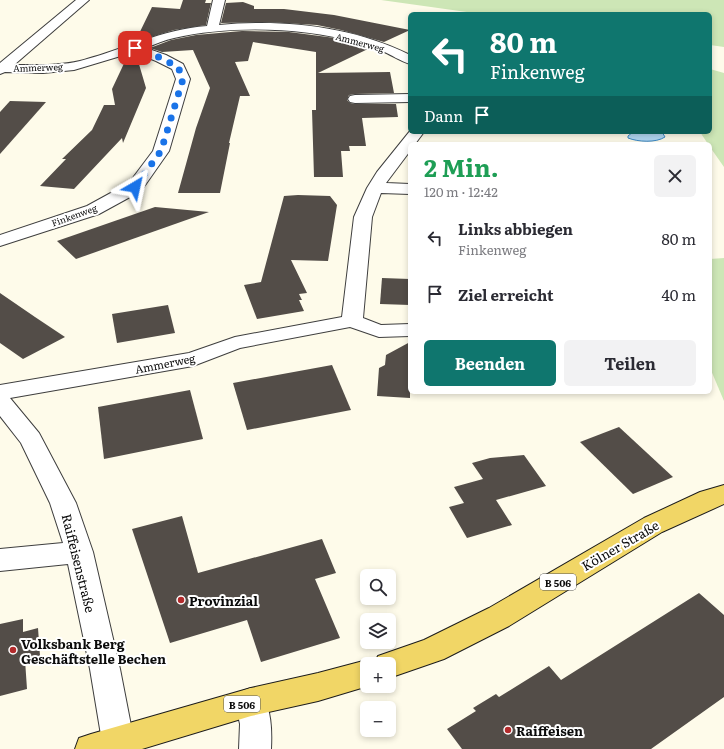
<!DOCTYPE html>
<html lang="de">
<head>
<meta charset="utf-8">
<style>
  :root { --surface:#fff; --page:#f2f2f3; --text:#2b2b33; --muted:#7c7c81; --accent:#0f766e }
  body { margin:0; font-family:Literata,serif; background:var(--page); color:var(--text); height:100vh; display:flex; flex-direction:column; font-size:15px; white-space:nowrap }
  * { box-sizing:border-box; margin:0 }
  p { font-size:13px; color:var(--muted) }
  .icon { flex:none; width:22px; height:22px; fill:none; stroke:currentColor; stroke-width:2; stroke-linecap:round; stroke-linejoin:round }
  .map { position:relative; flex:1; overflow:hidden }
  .sheet { position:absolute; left:408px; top:142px; width:304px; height:252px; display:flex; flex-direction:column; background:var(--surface); border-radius:6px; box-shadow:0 2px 6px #0003 }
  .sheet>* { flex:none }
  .top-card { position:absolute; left:408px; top:12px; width:304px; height:122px; border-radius:6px; box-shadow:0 2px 6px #0003; background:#0f766e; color:#fff; overflow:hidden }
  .controls { position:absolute; left:360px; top:569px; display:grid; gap:8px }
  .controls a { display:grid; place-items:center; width:36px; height:36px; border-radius:6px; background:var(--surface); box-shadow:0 2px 6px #0003; font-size:20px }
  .pin { position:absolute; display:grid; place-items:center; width:34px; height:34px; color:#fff; margin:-17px; border-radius:8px; box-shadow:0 2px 6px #0006 }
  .me { position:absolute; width:44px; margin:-22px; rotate:36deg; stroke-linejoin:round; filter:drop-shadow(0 0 3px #0008) }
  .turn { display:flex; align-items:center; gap:14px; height:84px; padding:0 16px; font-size:18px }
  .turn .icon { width:52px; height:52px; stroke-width:2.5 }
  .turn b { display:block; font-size:28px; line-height:34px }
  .then { display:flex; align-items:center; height:38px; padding:0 16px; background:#0003; gap:8px; font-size:15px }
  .round { display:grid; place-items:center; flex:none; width:42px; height:42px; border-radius:6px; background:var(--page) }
  .overview { display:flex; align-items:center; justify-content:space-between; height:68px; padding:0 16px }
  h1 { font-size:24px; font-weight:700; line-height:30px; color:#1e9e55 }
  .button { display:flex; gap:8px; margin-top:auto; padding:8px 16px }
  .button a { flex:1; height:46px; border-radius:6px; background:var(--accent); color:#fff; font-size:16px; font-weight:700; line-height:46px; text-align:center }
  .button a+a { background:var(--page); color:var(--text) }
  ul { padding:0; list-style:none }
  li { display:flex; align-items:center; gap:12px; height:56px; padding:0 16px }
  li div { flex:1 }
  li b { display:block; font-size:15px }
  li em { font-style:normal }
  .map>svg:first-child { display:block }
  .green { fill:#cde6b6 }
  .water { fill:#b1d7f2; stroke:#3c89c5 }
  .building { fill:#534d48 }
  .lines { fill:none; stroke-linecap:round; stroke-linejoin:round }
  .minor-casing { stroke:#3e3e3e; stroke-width:2 }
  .major-casing { stroke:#1c1c1c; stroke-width:2 }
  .minor { fill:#fff; fill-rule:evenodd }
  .major { fill:#f1d666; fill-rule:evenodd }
  .route { stroke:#1a73e8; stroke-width:7; stroke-dasharray:0 12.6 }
  .poi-dot { fill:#b32b2c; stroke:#fff; stroke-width:1.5 }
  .labels { text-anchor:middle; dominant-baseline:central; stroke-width:4; stroke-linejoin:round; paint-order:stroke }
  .far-street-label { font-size:9px; fill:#0b0b0b; stroke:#fff }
  .shield { fill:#fff; stroke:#545454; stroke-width:1 }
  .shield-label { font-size:10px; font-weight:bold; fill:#0b0b0b }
  .street-label { font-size:11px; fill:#0b0b0b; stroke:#fff }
  .near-street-label { font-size:13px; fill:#0b0b0b; stroke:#fff }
  .near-poi-label { font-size:13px; font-weight:bold; fill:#0b0b0b; stroke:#fff; text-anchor:start }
</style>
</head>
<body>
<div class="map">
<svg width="724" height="749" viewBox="0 0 724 749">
  <rect width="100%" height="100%" fill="#fefbea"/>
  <g class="green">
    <path d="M 381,0 L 724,0 L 724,47 L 710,45 L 710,14 L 481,14 Z"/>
    <path d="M 710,69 L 724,73 L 724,167 L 710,147 L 710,144 L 708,144 L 700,132 L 710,132 Z"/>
    <path d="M 724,258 L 724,401 L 710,368 L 710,259 Z"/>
  </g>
  <path class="water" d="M 633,132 L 662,132 L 665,137 C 656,143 638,142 628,138 L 628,136 Z"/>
  <g class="building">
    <path d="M 183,0 L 206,0 L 205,3 L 211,3 L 206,25 L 174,30 L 135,42 L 152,7 L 180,9 Z"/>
    <path d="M 243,2 L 254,6 L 254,9 L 284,9 L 334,15 L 410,30 L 384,42 L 341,30 L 317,25 L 268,22 L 221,23 L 226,3 Z"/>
    <path d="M 242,31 L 289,32 L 335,38 L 370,48 L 318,73 L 390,72 L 394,93 L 355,94 L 349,95 L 347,100 L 350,103 L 355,104 L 396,104 L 398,117 L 362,118 L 366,146 L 349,146 L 350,151 L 341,151 L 343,177 L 314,177 L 312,110 L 316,110 L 316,52 L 253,42 L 248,61 L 235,62 L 250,96 L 240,96 L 229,143 L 230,143 L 220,193 L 178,193 L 196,128 L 210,88 L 193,50 L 162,52 L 150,48 L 171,40 L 196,35 Z"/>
    <path d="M 134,54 L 136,54 L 146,88 L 123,143 L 122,138 L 74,189 L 40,186 L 66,159 L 62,159 L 92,130 L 104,105 L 115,105 L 112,89 L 128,55 Z"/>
    <path d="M 10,101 L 46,102 L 0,154 L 0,112 Z"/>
    <path d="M 298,195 L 330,196 L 337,205 L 328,261 L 291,260 L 307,293 L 299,294 L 302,300 L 299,300 L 304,311 L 257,319 L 244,285 L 261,282 L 284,196 Z"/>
    <path d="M 155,207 L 209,212 L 76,259 L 57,241 Z"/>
    <path d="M 382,278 L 410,279 L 410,305 L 380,304 Z"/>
    <path d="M 0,293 L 35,317 L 65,337 L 23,359 L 0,343 Z"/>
    <path d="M 168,305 L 175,333 L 117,343 L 112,314 Z"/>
    <path d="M 410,342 L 410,398 L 377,396 L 379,368 L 385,365 L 386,355 Z"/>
    <path d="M 332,365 L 351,410 L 247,430 L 233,383 Z"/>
    <path d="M 190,390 L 203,439 L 104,459 L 98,407 Z"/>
    <path d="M 619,427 L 673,477 L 633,494 L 580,442 Z"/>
    <path d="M 524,455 L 546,486 L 496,500 L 512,525 L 467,538 L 449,507 L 464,503 L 454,487 L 483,479 L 472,463 L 490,458 Z"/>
    <path d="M 182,516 L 198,573 L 322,539 L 336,573 L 315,579 L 340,638 L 261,662 L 247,620 L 170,643 L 132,529 Z"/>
    <path d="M 699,593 L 724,615 L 724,697 L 651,749 L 462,749 L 447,729 L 476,711 L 473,708 L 496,694 L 499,697 L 549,666 L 561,680 Z"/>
    <path d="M 23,619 L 23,632 L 38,628 L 40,656 L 25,660 L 27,689 L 0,696 L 0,624 Z"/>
  </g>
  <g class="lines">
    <defs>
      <g id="minor">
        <path d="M 76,0 L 89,0 L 14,65 C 36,65 59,66 80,61 C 123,50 162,29 207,26 L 213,0 L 225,0 L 219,25 C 283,19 352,26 410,55 L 410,64 C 400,61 392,55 382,51 C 374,48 365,45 356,42 C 302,27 229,25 174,38 C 165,40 155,44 146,48 L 166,55 L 183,64 L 190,79 L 169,151 L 141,191 L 99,214 L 0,246 L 0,235 L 87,206 L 129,183 L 153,151 L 176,79 L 172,69 L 156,61 L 134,52 L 74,70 L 43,73 L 5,72 L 0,74 L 0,63 Z"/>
        <path d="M 410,94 L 410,102 L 355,103 L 350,102 L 348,99 L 350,96 L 355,95 Z"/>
        <path d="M 410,131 L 424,132 L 415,144 L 410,144 L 410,151 L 386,183 L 410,184 L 410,194 L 381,193 L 372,217 L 363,318 L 381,325 L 410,324 L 410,336 L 379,337 L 350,327 L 240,348 L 193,366 L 10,398 L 39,433 L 76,503 L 93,552 L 120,669 L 134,741 L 131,749 L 105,749 L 102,741 L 90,669 L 68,564 L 0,571 L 0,549 L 63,543 L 50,503 L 21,443 L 0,416 L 0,385 L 189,353 L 235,337 L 342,317 L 354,217 L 367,188 L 377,172 Z"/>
        <path d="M 251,688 L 262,692 C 271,711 272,728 271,749 L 239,749 L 240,724 L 235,702 L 240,692 Z"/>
      </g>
      <path id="major" d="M 724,485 L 724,504 L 662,532 L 509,626 L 444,659 L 389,678 L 389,664 L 367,664 L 368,686 L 318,701 L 251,716 L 142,749 L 75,749 L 79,738 L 91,734 L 251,688 L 318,673 L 367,660 L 375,662 L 378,656 L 424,640 L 489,608 L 644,518 L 700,492 Z"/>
    </defs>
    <use href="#minor" class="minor-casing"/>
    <use href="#major" class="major-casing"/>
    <use href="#minor" class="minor"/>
    <use href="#major" class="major"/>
  </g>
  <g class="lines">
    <path class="route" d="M 135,48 L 161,58 L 178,67 L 183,79 L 161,151 L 135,187"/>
  </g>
  <g class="poi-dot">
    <circle cx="181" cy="600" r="4"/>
    <circle cx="13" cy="650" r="4"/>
    <circle cx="508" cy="730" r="4"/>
  </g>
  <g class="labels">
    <g class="far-street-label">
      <text transform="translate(360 42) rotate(15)">Ammerweg</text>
      <text transform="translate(38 67) rotate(-2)">Ammerweg</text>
      <text transform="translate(74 215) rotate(-20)">Finkenweg</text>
    </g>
    <g class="shield">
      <rect x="540" y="574" width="36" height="16" rx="3"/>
      <rect x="224" y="696" width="36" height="16" rx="3"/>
    </g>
    <g class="shield-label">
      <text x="558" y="582">B 506</text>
      <text x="242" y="704">B 506</text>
    </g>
    <g class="street-label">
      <text transform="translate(165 363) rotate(-11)">Ammerweg</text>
    </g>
    <g class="near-street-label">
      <text transform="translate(620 545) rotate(-30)">Kölner Straße</text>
      <text transform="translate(79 563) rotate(76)">Raiffeisenstraße</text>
    </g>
    <g class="near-poi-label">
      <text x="189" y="600">Provinzial</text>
      <text x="21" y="643">Volksbank Berg<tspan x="21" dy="15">Geschäftstelle Bechen</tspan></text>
      <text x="516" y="730">Raiffeisen</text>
    </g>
  </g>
</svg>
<div class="controls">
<a><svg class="icon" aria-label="search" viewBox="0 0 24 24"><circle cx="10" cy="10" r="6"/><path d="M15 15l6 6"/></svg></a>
<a><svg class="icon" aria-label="layers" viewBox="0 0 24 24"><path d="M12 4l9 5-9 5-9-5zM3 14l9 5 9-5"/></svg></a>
<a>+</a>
<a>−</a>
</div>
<div class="pin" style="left:135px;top:48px;background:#d93025"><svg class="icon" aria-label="arrive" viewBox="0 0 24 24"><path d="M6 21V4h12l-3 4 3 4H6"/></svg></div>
<svg class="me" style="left:135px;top:187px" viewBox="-20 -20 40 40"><path d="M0-17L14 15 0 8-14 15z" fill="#1a73e8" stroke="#fff" stroke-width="4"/></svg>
<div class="top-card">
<div class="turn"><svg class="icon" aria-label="left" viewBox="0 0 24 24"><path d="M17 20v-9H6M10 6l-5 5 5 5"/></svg><div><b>80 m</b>Finkenweg</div></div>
<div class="then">Dann<svg class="icon" aria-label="arrive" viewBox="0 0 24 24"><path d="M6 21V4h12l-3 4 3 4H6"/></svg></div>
</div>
<section class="sheet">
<div class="overview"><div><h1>2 Min.</h1><p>120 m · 12:42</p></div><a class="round"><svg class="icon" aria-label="close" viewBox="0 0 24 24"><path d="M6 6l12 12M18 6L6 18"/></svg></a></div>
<ul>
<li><svg class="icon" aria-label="left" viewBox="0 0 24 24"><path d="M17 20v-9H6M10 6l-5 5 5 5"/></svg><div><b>Links abbiegen</b><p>Finkenweg</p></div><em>80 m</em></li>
<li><svg class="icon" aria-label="arrive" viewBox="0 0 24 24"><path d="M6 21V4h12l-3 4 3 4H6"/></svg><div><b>Ziel erreicht</b></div><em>40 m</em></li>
</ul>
<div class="button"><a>Beenden</a><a>Teilen</a></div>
</section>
</div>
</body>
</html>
